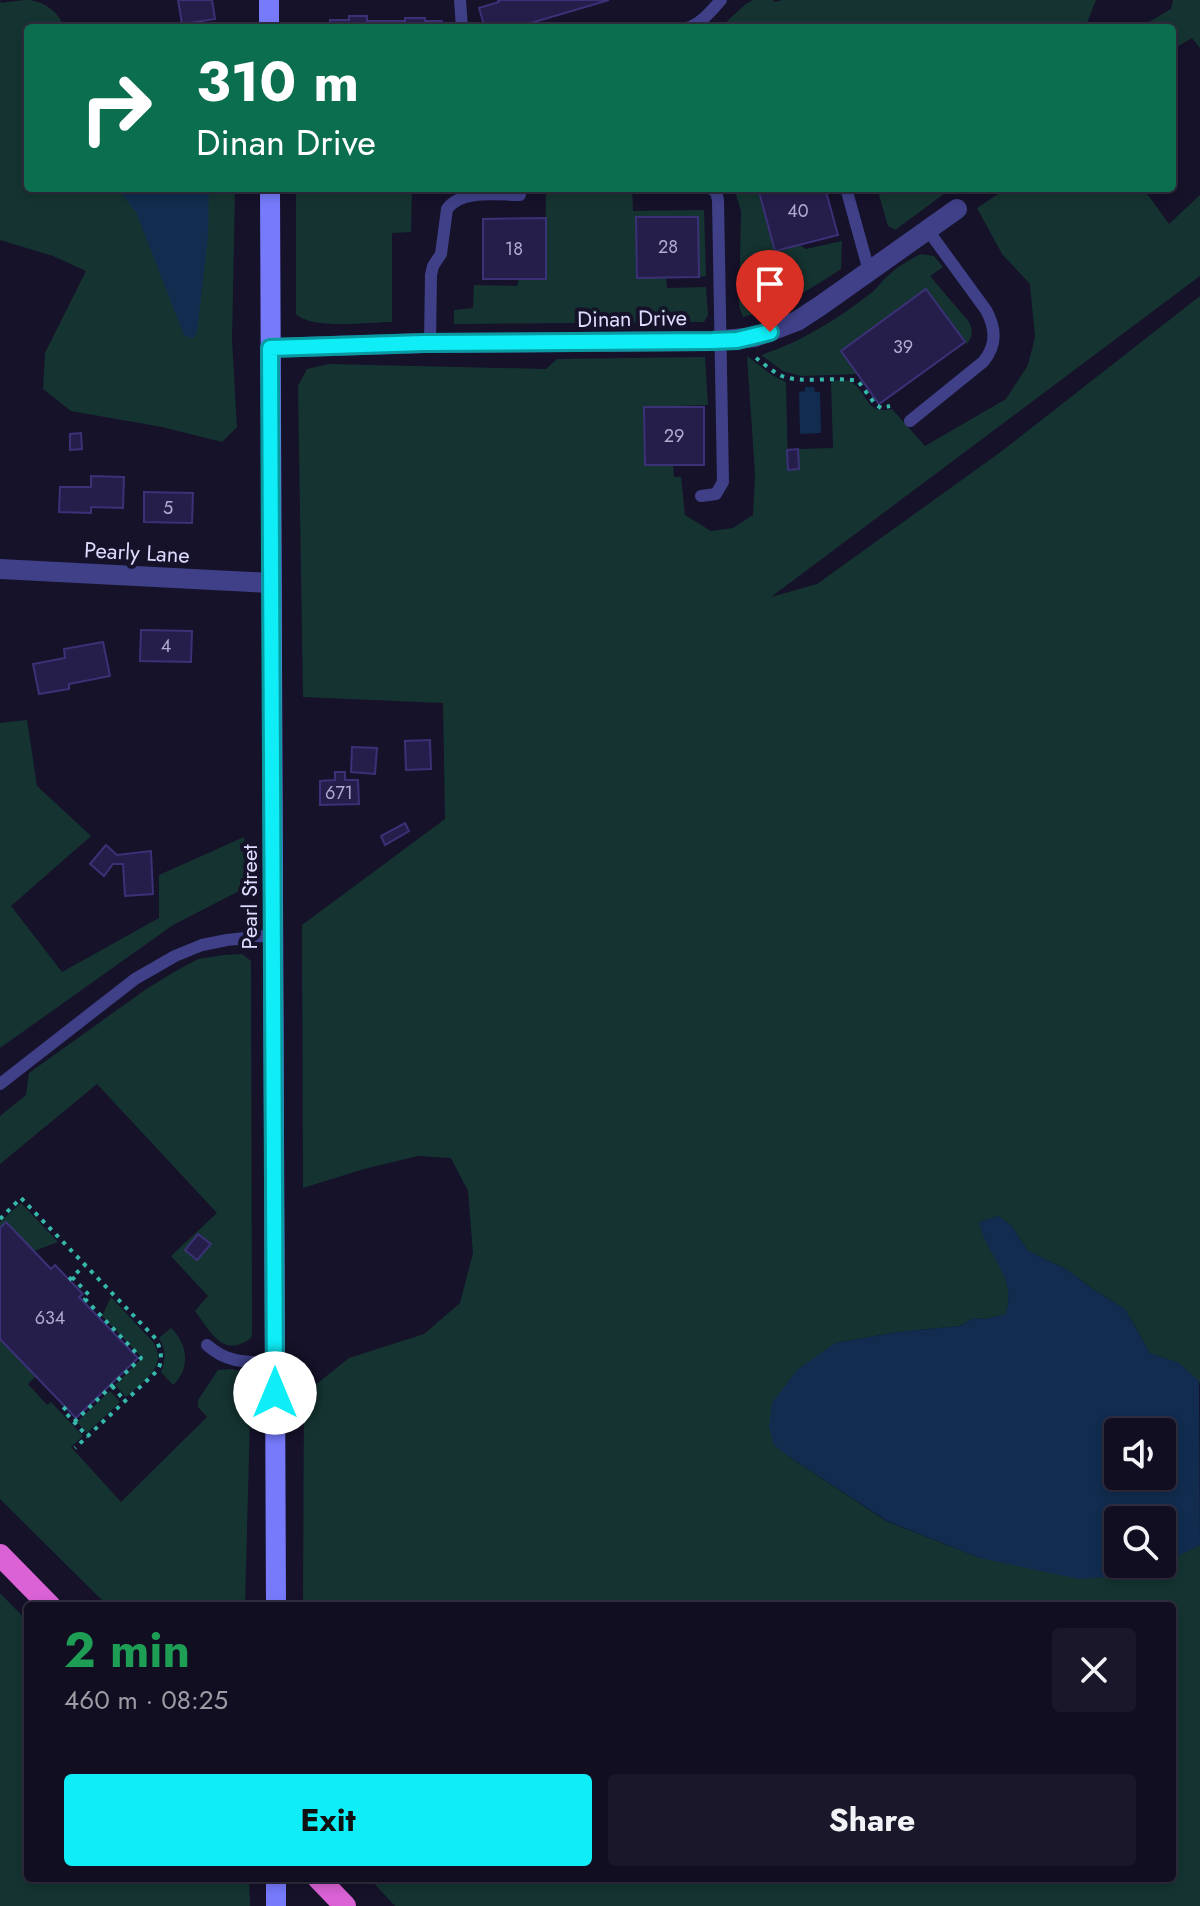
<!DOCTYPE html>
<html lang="en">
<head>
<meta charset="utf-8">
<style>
  :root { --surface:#100e20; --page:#191729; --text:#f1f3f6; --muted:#9c9ca5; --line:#302e3e; --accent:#0fedf7 }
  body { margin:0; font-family:Jost,sans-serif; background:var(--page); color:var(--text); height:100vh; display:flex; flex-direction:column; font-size:30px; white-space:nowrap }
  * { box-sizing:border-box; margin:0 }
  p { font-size:26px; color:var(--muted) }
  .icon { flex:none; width:44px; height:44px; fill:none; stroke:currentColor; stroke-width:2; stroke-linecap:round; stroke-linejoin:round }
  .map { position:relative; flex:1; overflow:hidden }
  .side { position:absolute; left:24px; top:1602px; width:1152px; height:280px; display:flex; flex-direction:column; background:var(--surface); border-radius:8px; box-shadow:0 4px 12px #0003,0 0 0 2px var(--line) }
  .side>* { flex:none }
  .guide { position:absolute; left:24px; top:24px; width:1152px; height:168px; border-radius:8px; box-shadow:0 4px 12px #0003,0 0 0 2px var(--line); background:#0b6e4f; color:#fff; overflow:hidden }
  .buttons { position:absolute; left:1104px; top:1418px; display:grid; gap:16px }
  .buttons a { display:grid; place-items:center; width:72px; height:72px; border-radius:8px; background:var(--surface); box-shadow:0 4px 12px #0003,0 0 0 2px var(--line); font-size:40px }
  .pin { position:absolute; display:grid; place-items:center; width:68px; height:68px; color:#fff; margin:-82px -34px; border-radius:50% 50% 50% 0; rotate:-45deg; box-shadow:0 0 8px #0007 }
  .pin .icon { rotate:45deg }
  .me { position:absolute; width:88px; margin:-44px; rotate:0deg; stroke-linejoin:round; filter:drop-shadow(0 0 6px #0008) }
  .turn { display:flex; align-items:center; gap:28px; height:168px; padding:0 40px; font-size:36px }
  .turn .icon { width:104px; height:104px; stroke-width:2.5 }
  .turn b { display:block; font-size:56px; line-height:68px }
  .round { display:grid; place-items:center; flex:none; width:84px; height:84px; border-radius:8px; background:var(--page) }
  .head { display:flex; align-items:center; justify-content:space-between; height:136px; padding:0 40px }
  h1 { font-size:48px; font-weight:700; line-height:60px; color:#1e9e55 }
  .button { display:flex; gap:16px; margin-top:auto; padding:16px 40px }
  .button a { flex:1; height:92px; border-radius:8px; background:var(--accent); color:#111; font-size:32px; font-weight:700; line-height:92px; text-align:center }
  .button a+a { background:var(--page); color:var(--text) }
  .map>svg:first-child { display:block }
  .green { fill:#153431 }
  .water { fill:#112c4f; fill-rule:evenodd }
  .building { fill:#251e4b; stroke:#3b3176; stroke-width:2 }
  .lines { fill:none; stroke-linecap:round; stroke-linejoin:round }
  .path { stroke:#35b9aa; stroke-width:4; stroke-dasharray:4 6; stroke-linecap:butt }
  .service { stroke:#3f4088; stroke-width:12 }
  .minor { stroke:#3f4088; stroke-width:20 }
  .secondary { stroke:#777afb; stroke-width:20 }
  .trunk { stroke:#da62d5; stroke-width:22 }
  .route-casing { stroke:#0a9aa1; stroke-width:20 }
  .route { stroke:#0fedf7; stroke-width:14 }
  .labels { text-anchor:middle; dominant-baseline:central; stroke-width:8; stroke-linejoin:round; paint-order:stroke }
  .number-label { font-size:18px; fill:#b0acd1 }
  .street-label { font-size:22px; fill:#dedcfe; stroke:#15122a }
</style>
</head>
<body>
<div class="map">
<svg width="1200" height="1906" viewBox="0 0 1200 1906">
  <rect width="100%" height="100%" fill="#15122a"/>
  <g class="green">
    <path d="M 0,0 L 1,3 C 9,2 20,0 29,0 C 45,2 60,13 64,28 L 28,28 L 28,188 L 235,188 L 232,341 L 237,427 L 222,442 L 162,427 L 71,411 L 43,389 L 45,353 L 86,271 L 53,256 L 0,240 Z"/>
    <path d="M 753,0 L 773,0 L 775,2 L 782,0 L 1096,0 L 1085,28 L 729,28 L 727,21 L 746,4 Z"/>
    <path d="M 1173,0 L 1200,0 L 1200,48 L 1192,38 L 1172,50 L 1172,28 L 1139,28 L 1171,9 Z"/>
    <path d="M 296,188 L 412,188 L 411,232 L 392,233 L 392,322 C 369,322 312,330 296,314 Z"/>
    <path d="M 546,188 L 632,188 L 633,211 L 704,210 L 706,276 L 699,277 L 698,217 L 637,217 L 666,278 L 667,288 L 706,287 L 708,315 L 704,322 L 454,324 L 454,310 L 473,308 L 474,285 L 517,286 L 519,279 L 545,278 Z"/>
    <path d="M 734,188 L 758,188 L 775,251 L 800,245 L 806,249 L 842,241 L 841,269 C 810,290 779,308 743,317 L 739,306 L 741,211 Z"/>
    <path d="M 877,188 L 952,188 L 895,230 L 888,226 Z"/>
    <path d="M 1007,188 L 1143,188 L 1169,224 L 1200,195 L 1200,276 L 771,597 L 817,584 L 1002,451 L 1200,296 L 1200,1383 L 1179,1363 L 1150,1353 L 1125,1309 L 1094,1290 L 1066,1269 L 1028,1251 L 1011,1225 L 998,1216 L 979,1222 C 988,1258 1017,1274 1006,1314 L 985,1319 L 973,1318 L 960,1326 L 898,1332 L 835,1343 L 788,1456 L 886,1521 L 980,1558 L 1137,1575 L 1200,1545 L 1200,1906 L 395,1906 L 369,1878 L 1172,1878 L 1172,1606 L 303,1606 L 304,1394 L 349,1358 L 424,1334 L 460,1303 L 473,1253 L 468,1191 L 451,1158 L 418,1156 L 364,1169 L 303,1188 L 302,925 L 445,819 L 443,703 L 303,697 L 298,386 L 307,369 L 329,364 L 546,369 L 557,359 L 705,357 L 708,405 L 645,407 L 645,465 L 673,465 L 674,477 L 681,477 L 685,515 L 711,531 L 733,528 L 753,515 L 755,474 L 747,356 L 772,375 L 786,382 L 788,469 L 799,469 L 798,449 L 833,448 L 831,381 C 837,381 845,379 851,382 C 869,392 864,415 892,409 L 925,446 L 1006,399 L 1028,365 L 1035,337 L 1030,284 L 1002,254 L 977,208 Z"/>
    <path d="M 921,254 L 934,256 L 943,267 L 930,276 L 969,322 C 973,331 973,336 967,344 L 926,289 L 841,351 L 857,374 L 801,376 L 783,371 L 761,355 C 801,342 838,319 871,293 C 878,288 882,280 889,275 C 898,266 909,260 921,254 Z"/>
    <path d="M 27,720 L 37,786 L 91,836 L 11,906 L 62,972 L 159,918 L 159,875 L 244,837 L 247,887 L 173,925 L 0,1048 L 0,723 Z"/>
    <path d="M 242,954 L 251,961 L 252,1333 L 251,1338 C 223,1359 211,1332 195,1311 L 208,1296 L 171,1256 L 217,1213 L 97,1084 L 0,1164 L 0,1116 L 26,1095 L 29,1073 L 145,990 L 174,972 L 198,959 L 224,955 Z"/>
    <path d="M 21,1203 L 58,1242 L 34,1251 L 6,1222 L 0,1228 L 0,1222 Z"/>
    <path d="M 111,1297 L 153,1342 C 169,1367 143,1381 126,1397 L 115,1385 L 142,1358 L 102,1316 Z"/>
    <path d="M 171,1328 C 188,1344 191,1369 173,1385 L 161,1372 C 166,1361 166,1349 159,1338 Z"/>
    <path d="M 0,1339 L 36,1376 L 28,1384 L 47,1405 L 51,1402 L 83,1436 L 71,1447 L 121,1502 L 207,1417 L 198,1407 L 198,1400 L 218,1370 L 230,1369 L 248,1372 L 251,1379 L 245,1606 L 108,1606 L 0,1499 Z"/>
    <path d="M 110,1391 L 120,1402 L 87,1433 L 77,1422 Z"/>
    <path d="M 0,1593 L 28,1622 L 28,1878 L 249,1878 L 250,1906 L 0,1906 Z"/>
  </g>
  <g class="water">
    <path d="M 117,188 L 209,188 L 208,236 L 197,332 L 193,339 L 184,335 L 136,212 Z"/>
    <path d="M 805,387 L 814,387 L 815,392 L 820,392 L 821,433 L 800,434 L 799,392 L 805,391 Z"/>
    <path d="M 998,1216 L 1011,1225 L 1028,1251 L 1066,1269 L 1094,1290 L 1125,1309 L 1150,1353 L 1179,1363 L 1199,1381 L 1200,1545 L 1162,1564 L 1162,1520 L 1118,1520 L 1118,1564 L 1161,1564 L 1137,1575 L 1079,1579 L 980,1558 L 887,1521 L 788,1456 L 774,1445 L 769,1427 L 772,1403 L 797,1370 L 835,1343 L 898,1332 L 960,1326 L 973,1318 L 985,1319 L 1006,1314 C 1017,1275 987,1258 979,1222 ZM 1162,1432 L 1162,1476 L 1118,1476 L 1118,1432 Z"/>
  </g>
  <g class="building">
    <path d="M 178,0 L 212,0 L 215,19 L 182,24 Z"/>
    <path d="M 498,0 L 609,0 L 514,28 L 485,28 L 479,8 L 499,2 Z"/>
    <path d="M 349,16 L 367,16 L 367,21 L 405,21 L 405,18 L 425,18 L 425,21 L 442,21 L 442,28 L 330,28 L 330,20 L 349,20 Z"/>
    <path d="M 758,188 L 825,188 L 838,235 L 775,251 Z"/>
    <path d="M 636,217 L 698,217 L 699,277 L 637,278 Z"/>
    <path d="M 546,218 L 546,279 L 483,279 L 483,219 Z"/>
    <path d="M 926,289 L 965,342 L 879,404 L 841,351 Z"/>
    <path d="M 644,407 L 704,407 L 704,465 L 645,465 Z"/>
    <path d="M 81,433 L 82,449 L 70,450 L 70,434 Z"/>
    <path d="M 798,449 L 799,469 L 788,470 L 787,450 Z"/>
    <path d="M 91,476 L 124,477 L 123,508 L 91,507 L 91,513 L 59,512 L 60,487 L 91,487 Z"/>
    <path d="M 144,492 L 193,493 L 192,523 L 144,522 Z"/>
    <path d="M 141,630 L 192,631 L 191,662 L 140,661 Z"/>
    <path d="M 103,642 L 110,676 L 69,684 L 69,689 L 39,694 L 33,664 L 65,658 L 64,649 Z"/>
    <path d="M 430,740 L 431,769 L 406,770 L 405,741 Z"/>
    <path d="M 352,747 L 377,748 L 375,774 L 351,772 Z"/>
    <path d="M 335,772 L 345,772 L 345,780 L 358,780 L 359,804 L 320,805 L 320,781 L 335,780 Z"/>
    <path d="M 405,823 L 409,831 L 385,845 L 381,836 Z"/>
    <path d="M 106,845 L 117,855 L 151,851 L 153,894 L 125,896 L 123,864 L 113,864 L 104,876 L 90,864 Z"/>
    <path d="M 6,1222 L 51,1269 L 55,1265 L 83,1294 L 79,1297 L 138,1358 L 76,1418 L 0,1339 L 0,1228 Z"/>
    <path d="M 198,1234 L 211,1244 L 197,1260 L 185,1250 Z"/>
  </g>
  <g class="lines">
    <g class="path">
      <path d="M 756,358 C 764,364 773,372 782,376 C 802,384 834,376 858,381 L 875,404 L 881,408 L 890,406"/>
      <path d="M 0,1219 L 21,1198 L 156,1339 C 161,1350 164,1362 156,1372 L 75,1448"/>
      <path d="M 72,1277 L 89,1295 L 85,1299 L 141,1358 L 74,1422"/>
      <path d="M 69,1280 L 85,1265"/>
      <path d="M 112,1386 L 125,1401"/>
      <path d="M 66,1407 L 63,1410 L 88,1437"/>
    </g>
    <g class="service">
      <path d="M 460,0 L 462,28"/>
      <path d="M 687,28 C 702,23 711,11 721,0"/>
      <path d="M 846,188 L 869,271"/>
      <path d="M 430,343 L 431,275 L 433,266 L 441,254 L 447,209 C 461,189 499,195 520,195"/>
      <path d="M 910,421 L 983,362 C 997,346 996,328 986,310 L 927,229"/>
      <path d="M 701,496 L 716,494 L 723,482 L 718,200 L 716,192 L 710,188"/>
      <path d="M 0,1084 L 135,979 L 175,956 L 202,945 L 227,940 L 273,935"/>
      <path d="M 207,1345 C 228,1364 248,1362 275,1363"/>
    </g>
    <g class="minor">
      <path d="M 270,348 L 424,343 L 712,341 L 755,337 L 797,321 L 820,306 L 957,209"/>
      <path d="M 0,569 L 271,583"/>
    </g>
    <g class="secondary">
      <path d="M 269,0 L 269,28"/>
      <path d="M 270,188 L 276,1606"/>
      <path d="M 276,1878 L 276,1906"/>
    </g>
    <g class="trunk">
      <path d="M 0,1555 L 50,1606"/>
      <path d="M 318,1878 L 345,1906"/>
    </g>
  </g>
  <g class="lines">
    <defs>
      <path id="route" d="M 275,1393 L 270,348 L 424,343 L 712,341 L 737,340 L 770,332"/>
    </defs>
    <use href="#route" class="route-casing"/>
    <use href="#route" class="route"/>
  </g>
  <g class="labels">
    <g class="number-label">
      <text x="798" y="211">40</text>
      <text x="668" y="247">28</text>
      <text x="514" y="249">18</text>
      <text x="903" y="347">39</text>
      <text x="674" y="436">29</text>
      <text x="168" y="508">5</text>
      <text x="166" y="646">4</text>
      <text x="339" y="793">671</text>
      <text x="50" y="1318">634</text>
    </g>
    <g class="street-label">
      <text transform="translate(632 318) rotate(-1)">Dinan Drive</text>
      <text transform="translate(137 552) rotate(3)">Pearly Lane</text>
      <text transform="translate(249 897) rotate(-90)">Pearl Street</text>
    </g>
  </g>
</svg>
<div class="buttons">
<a><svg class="icon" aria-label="sound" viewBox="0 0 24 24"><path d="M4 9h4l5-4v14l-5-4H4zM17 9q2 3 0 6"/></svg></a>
<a><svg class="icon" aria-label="search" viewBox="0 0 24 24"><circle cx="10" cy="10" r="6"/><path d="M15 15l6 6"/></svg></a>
</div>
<div class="pin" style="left:770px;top:332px;background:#d93025"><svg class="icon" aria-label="arrive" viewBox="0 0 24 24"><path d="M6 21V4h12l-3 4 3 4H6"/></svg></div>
<svg class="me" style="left:275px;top:1393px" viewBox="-20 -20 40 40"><circle r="19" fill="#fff"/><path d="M0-13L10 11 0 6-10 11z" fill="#0fedf7"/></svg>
<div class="guide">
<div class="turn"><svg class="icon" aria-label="right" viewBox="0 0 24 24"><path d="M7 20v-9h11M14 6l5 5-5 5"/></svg><div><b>310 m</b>Dinan Drive</div></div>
</div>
<section class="side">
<div class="head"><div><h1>2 min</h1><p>460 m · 08:25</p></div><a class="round"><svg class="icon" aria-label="close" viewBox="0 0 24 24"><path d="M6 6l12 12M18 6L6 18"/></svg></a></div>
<div class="button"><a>Exit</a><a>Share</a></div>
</section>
</div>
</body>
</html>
